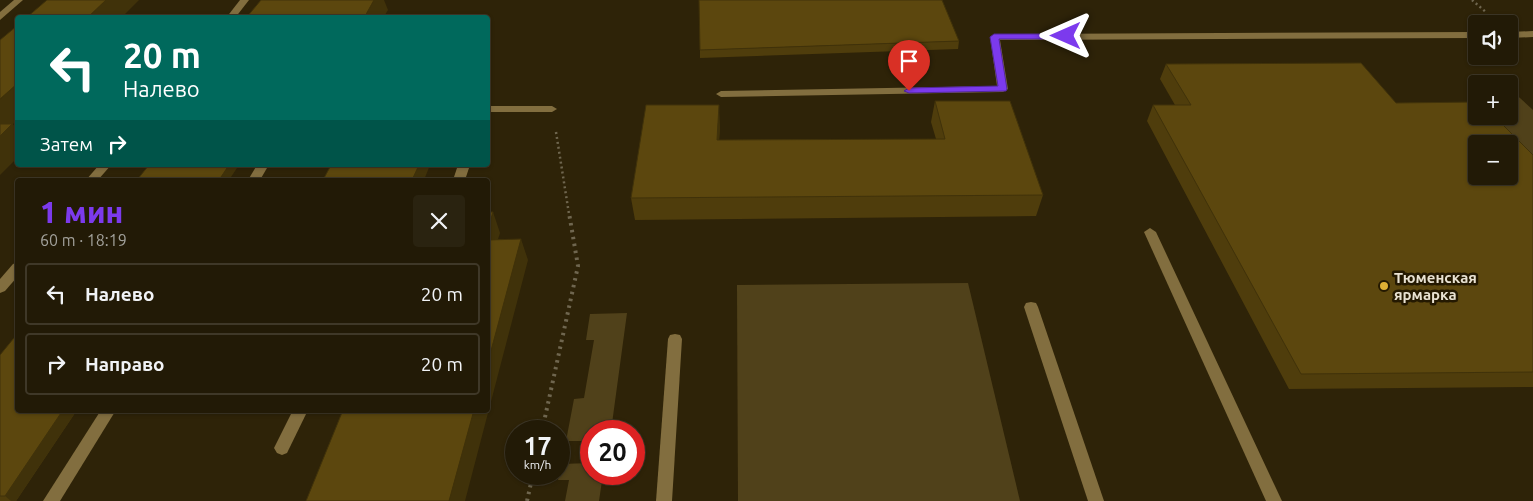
<!DOCTYPE html>
<html lang="ru">
<head>
<meta charset="utf-8">
<style>
  :root { --surface:#221a06; --page:#2a2310; --text:#f1f3f6; --muted:#a2a19b; --line:#3f3828; --accent:#7c3aed }
  body { margin:0; font-family:Ubuntu,sans-serif; background:var(--page); color:var(--text); height:100vh; display:flex; flex-direction:column; font-size:19px; white-space:nowrap }
  * { box-sizing:border-box; margin:0 }
  p { font-size:16px; color:var(--muted) }
  .icon { flex:none; width:28px; height:28px; fill:none; stroke:currentColor; stroke-width:2; stroke-linecap:round; stroke-linejoin:round }
  .map { position:relative; flex:1; overflow:hidden }
  .panel { position:absolute; left:15px; top:178px; width:475px; height:235px; display:flex; flex-direction:column; background:var(--surface); border-radius:5px; box-shadow:0 1px 4px #0004,0 0 0 1px var(--line) }
  .panel>* { flex:none }
  .banner { position:absolute; left:15px; top:15px; width:475px; height:152px; border-radius:5px; box-shadow:0 1px 4px #0004,0 0 0 1px var(--line); background:#00695c; color:#fff; overflow:hidden }
  .buttons { position:absolute; left:1468px; top:15px; display:grid; gap:10px }
  .buttons a { display:grid; place-items:center; width:50px; height:50px; border-radius:5px; background:var(--surface); box-shadow:0 1px 4px #0004,0 0 0 1px var(--line); font-size:25px }
  .speed { position:absolute; left:505px; top:420px; display:flex; gap:10px; font-size:25px; font-weight:700; text-align:center }
  .speed>* { display:grid; place-content:center; width:65px; height:65px; border-radius:50%; background:var(--surface); box-shadow:0 1px 4px #0004,0 0 0 1px var(--line); line-height:1 }
  .speed small { font-size:12px; font-weight:400 }
  .speed .limit { border:8px solid #d22; background:#fff; color:#111 }
  .pin { position:absolute; display:grid; place-items:center; width:42px; height:42px; color:#fff; margin:-51px -21px; border-radius:50% 50% 50% 0; rotate:-45deg; box-shadow:0 0 5px #0007 }
  .pin .icon { rotate:45deg }
  .me { position:absolute; width:55px; margin:-28px; rotate:270deg; stroke-linejoin:round; filter:drop-shadow(0 0 4px #0008) }
  .turn { display:flex; align-items:center; gap:18px; height:105px; padding:0 25px; font-size:22px }
  .turn .icon { width:65px; height:65px; stroke-width:2.5 }
  .turn b { display:block; font-size:35px; line-height:42px }
  .then { display:flex; align-items:center; height:48px; padding:0 25px; background:#0003; gap:10px; font-size:19px }
  .round { display:grid; place-items:center; flex:none; width:52px; height:52px; border-radius:5px; background:var(--page) }
  .summary { display:flex; align-items:center; justify-content:space-between; height:85px; padding:0 25px }
  h1 { font-size:30px; font-weight:800; line-height:38px; color:var(--accent) }
  ul { padding:0; list-style:none }
  li { display:flex; align-items:center; gap:15px; height:62px; margin:0 10px 8px; padding:0 15px; border:2px solid var(--line); border-radius:5px }
  li div { flex:1 }
  li b { display:block; font-size:19px }
  li em { font-style:normal }
  .map>svg:first-child { display:block }
  .green { fill:#50411a }
  .lines { fill:none; stroke-linecap:round; stroke-linejoin:round }
  .path-far1 { stroke:#6f664f; stroke-width:2.5; stroke-dasharray:2 3; stroke-linecap:butt }
  .path { stroke:#6f664f; stroke-width:4; stroke-dasharray:2.5 4.5; stroke-linecap:butt }
  .minor { fill:#826e3f; fill-rule:evenodd }
  .wall { fill:#4f3d0c }
  .shaded-wall { fill:#40320a }
  .building { fill:#5c470e; stroke:#40320a; fill-rule:evenodd }
  .route { fill:#7c3aed; stroke:#51269a }
  .poi-dot { fill:#dfb034; stroke:#241901; stroke-width:2 }
  .labels { text-anchor:middle; dominant-baseline:central; stroke-width:5; stroke-linejoin:round; paint-order:stroke }
  .poi-label { font-size:15px; font-weight:bold; fill:#e9e2d2; stroke:#241901; text-anchor:start }
</style>
</head>
<body>
<div class="map">
<svg width="1533" height="501" viewBox="0 0 1533 501">
  <rect width="100%" height="100%" fill="#2e2308"/>
  <g class="green">
    <path d="M 1509,88 L 1533,110 L 1533,158 L 1492,116 L 1509,116 Z"/>
    <path d="M 968,283 L 1020,501 L 738,501 L 737,285 Z"/>
    <path d="M 627,313 L 611,431 L 591,431 L 591,441 L 566,441 L 574,399 L 584,398 L 594,340 L 586,340 L 590,314 Z"/>
    <path d="M 591,463 L 591,474 L 603,474 L 599,501 L 565,501 L 569,480 L 558,480 L 561,464 Z"/>
  </g>
  <g class="lines">
    <g class="path-far1">
      <path d="M 1472,0 L 1487,13"/>
      <path d="M 556,132 L 569,214"/>
    </g>
    <g class="path">
      <path d="M 542,431 L 578,266 L 569,213"/>
      <path d="M 527,501 L 533,474"/>
    </g>
    <g class="minor">
      <path d="M 14,0 L 23,0 L 0,20 L 0,12 Z"/>
      <path d="M 240,0 L 249,0 L 235,18 L 226,18 Z"/>
      <path d="M 1533,31 L 1533,37 L 1509,38 L 1509,32 Z"/>
      <path d="M 1476,32 L 1476,38 L 1000,40 L 1008,89 L 1003,92 L 721,97 L 716,94 L 721,91 L 997,86 L 990,37 L 995,34 Z"/>
      <path d="M 488,106 L 552,106 L 557,109 L 552,112 L 488,112 Z"/>
      <path d="M 99,165 L 111,165 L 98,180 L 86,180 Z"/>
      <path d="M 257,165 L 265,165 L 267,168 L 260,180 L 248,180 Z"/>
      <path d="M 458,165 L 470,165 L 465,180 L 453,180 Z"/>
      <path d="M 1150,228 L 1156,232 L 1282,501 L 1266,501 L 1144,232 Z"/>
      <path d="M 18,262 L 18,276 L 5,291 L 0,293 L 0,279 L 13,264 Z"/>
      <path d="M 1031,302 L 1036,303 L 1038,307 L 1104,501 L 1088,501 L 1024,307 L 1026,303 Z"/>
      <path d="M 675,334 L 680,335 L 682,339 L 672,501 L 656,501 L 668,339 L 670,335 Z"/>
      <path d="M 101,410 L 116,410 L 60,501 L 43,501 Z"/>
      <path d="M 293,410 L 308,410 L 287,453 L 282,455 L 277,453 L 274,448 Z"/>
    </g>
  </g>
  <g class="wall">
    <path d="M 959,41 L 958,49 L 700,58 L 700,50 Z"/>
    <path d="M 1166,64 L 1396,103 L 1533,155 L 1533,387 L 1289,389 L 1147,121 L 1153,105 L 1175,105 L 1160,79 Z"/>
    <path d="M 935,101 L 1043,195 L 1036,216 L 635,220 L 631,198 L 720,125 L 719,140 L 936,139 L 931,122 Z"/>
    <path d="M 0,355 L 77,410 L 16,501 L 0,501 Z"/>
  </g>
  <g class="shaded-wall">
    <path d="M 106,0 L 139,0 L 121,18 L 87,18 Z"/>
    <path d="M 374,0 L 384,0 L 388,10 L 383,18 L 364,18 Z"/>
    <path d="M 18,83 L 18,120 L 13,124 L 18,130 L 18,157 L 0,175 L 0,99 Z"/>
    <path d="M 719,105 L 720,125 L 718,161 L 717,140 Z"/>
    <path d="M 229,165 L 239,165 L 229,180 L 219,180 Z"/>
    <path d="M 419,165 L 430,165 L 424,180 L 412,180 Z"/>
    <path d="M 493,212 L 500,233 L 491,261 L 488,250 L 488,229 Z"/>
    <path d="M 521,239 L 528,260 L 465,501 L 449,501 L 474,410 L 488,410 L 488,362 Z"/>
    <path d="M 63,410 L 77,410 L 16,501 L 11,501 L 5,496 Z"/>
  </g>
  <g class="building">
    <path d="M 47,0 L 106,0 L 87,18 L 26,18 Z"/>
    <path d="M 261,0 L 374,0 L 364,18 L 246,18 Z"/>
    <path d="M 699,0 L 942,0 L 959,41 L 700,50 Z"/>
    <path d="M 18,25 L 18,83 L 0,99 L 0,40 Z"/>
    <path d="M 1361,63 L 1396,103 L 1476,102 L 1476,116 L 1494,116 L 1533,155 L 1533,372 L 1301,374 L 1153,105 L 1191,105 L 1166,64 ZM 1476,144 L 1509,144 L 1509,176 L 1476,176 Z"/>
    <path d="M 935,101 L 1010,101 L 1043,195 L 631,198 L 646,105 L 719,105 L 717,140 L 945,139 Z"/>
    <path d="M 0,124 L 12,124 L 0,136 Z"/>
    <path d="M 149,165 L 229,165 L 219,180 L 137,180 Z"/>
    <path d="M 331,165 L 419,165 L 412,180 L 323,180 Z"/>
    <path d="M 488,212 L 493,212 L 488,229 Z"/>
    <path d="M 521,239 L 488,362 L 488,240 Z"/>
    <path d="M 18,333 L 18,410 L 63,410 L 5,496 L 0,496 L 0,355 Z"/>
    <path d="M 343,410 L 474,410 L 449,501 L 306,501 Z"/>
  </g>
  <path class="route" d="M 994,34 L 1066,34 L 1070,36 L 1066,39 L 999,39 L 1007,89 L 1006,91 L 909,93 L 904,91 L 909,88 L 998,86 L 990,37 Z"/>
  <circle class="poi-dot" cx="1384" cy="286" r="5"/>
  <g class="labels">
    <g class="poi-label">
      <text x="1394" y="277">Тюменская<tspan x="1394" dy="17">ярмарка</tspan></text>
    </g>
  </g>
</svg>
<div class="buttons">
<a><svg class="icon" aria-label="sound" viewBox="0 0 24 24"><path d="M4 9h4l5-4v14l-5-4H4zM17 9q2 3 0 6"/></svg></a>
<a>+</a>
<a>−</a>
</div>
<div class="speed"><div>17<small>km/h</small></div><div class="limit">20</div></div>
<div class="pin" style="left:909px;top:91px;background:#d93025"><svg class="icon" aria-label="arrive" viewBox="0 0 24 24"><path d="M6 21V4h12l-3 4 3 4H6"/></svg></div>
<svg class="me" style="left:1066px;top:36px" viewBox="-20 -20 40 40"><path d="M0-17L14 15 0 8-14 15z" fill="#7c3aed" stroke="#fff" stroke-width="4"/></svg>
<div class="banner">
<div class="turn"><svg class="icon" aria-label="left" viewBox="0 0 24 24"><path d="M17 20v-9H6M10 6l-5 5 5 5"/></svg><div><b>20 m</b>Налево</div></div>
<div class="then">Затем<svg class="icon" aria-label="right" viewBox="0 0 24 24"><path d="M7 20v-9h11M14 6l5 5-5 5"/></svg></div>
</div>
<section class="panel">
<div class="summary"><div><h1>1 мин</h1><p>60 m · 18:19</p></div><a class="round"><svg class="icon" aria-label="close" viewBox="0 0 24 24"><path d="M6 6l12 12M18 6L6 18"/></svg></a></div>
<ul>
<li><svg class="icon" aria-label="left" viewBox="0 0 24 24"><path d="M17 20v-9H6M10 6l-5 5 5 5"/></svg><div><b>Налево</b></div><em>20 m</em></li>
<li><svg class="icon" aria-label="right" viewBox="0 0 24 24"><path d="M7 20v-9h11M14 6l5 5-5 5"/></svg><div><b>Направо</b></div><em>20 m</em></li>
</ul>
</section>
</div>
</body>
</html>
